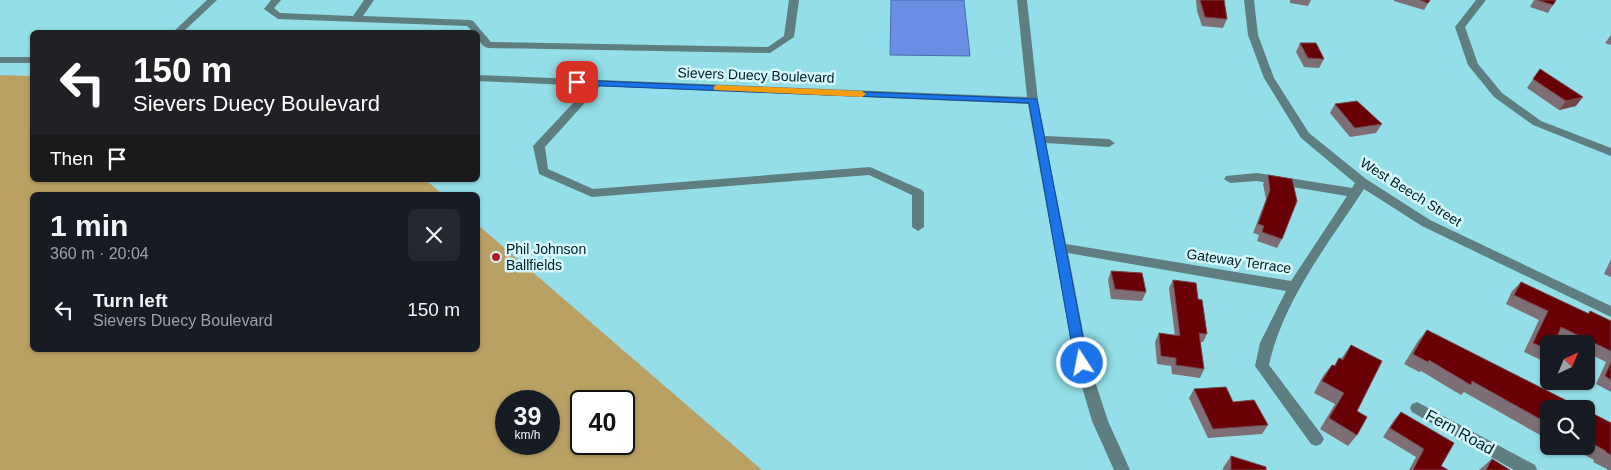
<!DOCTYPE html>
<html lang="en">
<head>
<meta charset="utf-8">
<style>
  :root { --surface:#171b24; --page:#242831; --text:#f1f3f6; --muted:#9ea1a6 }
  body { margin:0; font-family:Helvetica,sans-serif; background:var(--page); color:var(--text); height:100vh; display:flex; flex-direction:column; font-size:19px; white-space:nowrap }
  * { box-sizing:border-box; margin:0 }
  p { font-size:16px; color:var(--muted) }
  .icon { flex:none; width:28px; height:28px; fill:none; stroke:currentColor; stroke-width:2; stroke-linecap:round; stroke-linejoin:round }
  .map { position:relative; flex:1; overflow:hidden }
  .details { position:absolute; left:30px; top:192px; width:450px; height:160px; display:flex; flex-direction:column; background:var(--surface); border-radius:8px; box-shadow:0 1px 4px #0004 }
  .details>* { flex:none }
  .guide { position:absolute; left:30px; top:30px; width:450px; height:152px; border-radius:8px; box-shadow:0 1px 4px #0004; background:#202124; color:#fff; overflow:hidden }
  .needle { width:32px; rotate:44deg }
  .fabs { position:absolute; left:1540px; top:335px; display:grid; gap:10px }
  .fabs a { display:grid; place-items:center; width:55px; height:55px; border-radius:8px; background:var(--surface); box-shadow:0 1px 4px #0004; font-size:25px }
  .speed { position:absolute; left:495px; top:390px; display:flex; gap:10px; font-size:25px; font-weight:700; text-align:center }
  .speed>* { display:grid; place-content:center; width:65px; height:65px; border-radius:50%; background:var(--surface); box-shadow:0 1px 4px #0004; line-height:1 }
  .speed small { font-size:12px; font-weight:400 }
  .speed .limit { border:2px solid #111; border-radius:8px; background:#fff; color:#111 }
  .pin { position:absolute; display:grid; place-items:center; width:42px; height:42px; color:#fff; margin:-21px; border-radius:10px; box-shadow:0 2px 8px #0006 }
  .me { position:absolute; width:55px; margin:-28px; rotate:349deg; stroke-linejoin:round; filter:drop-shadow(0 0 4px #0008) }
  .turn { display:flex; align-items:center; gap:18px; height:105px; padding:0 20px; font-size:22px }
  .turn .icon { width:65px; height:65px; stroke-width:2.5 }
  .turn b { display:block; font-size:35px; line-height:42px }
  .then { display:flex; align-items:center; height:48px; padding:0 20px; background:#0003; gap:10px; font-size:19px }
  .round { display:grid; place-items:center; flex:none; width:52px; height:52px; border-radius:8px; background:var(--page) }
  .head { display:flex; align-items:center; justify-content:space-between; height:85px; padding:0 20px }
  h1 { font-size:30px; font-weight:700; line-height:38px }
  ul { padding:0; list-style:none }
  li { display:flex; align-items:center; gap:15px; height:65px; padding:0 20px }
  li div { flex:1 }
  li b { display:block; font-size:19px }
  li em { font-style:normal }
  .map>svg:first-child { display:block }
  .green { fill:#bba063; fill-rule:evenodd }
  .water { fill:#6b8de3; stroke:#4b6ca9 }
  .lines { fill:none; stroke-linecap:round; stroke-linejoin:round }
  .minor { fill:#607d81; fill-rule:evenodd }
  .wall { fill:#7e6f76 }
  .shaded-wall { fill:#764349 }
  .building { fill:#690005; stroke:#764349 }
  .route { fill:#1a73e8; stroke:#114b97 }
  .slow { fill:#f59e0b }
  .poi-dot { fill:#ae1c1f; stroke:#d4f8fd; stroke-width:2 }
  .labels { text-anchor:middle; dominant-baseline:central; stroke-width:5; stroke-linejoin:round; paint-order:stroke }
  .street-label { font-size:14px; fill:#001f23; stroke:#d4f8fd }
  .poi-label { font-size:14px; fill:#001f23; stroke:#d4f8fd; text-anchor:start }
  .near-street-label { font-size:16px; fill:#001f23; stroke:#d4f8fd }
</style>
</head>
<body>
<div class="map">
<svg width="1611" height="470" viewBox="0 0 1611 470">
  <rect width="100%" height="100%" fill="#93dee8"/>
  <path class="green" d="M 0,75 L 32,76 L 32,180 L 426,180 L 443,195 L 32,195 L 32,350 L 478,350 L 478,225 L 762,470 L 0,470 ZM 506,401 L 549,401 L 549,444 L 506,444 ZM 581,401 L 624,401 L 624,444 L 581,444 Z"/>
  <path class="water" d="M 891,0 L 964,0 L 970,56 L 890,55 Z"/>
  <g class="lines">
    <g class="minor">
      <path d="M 207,0 L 217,0 L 183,32 L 173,32 Z"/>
      <path d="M 271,0 L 281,0 L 274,8 L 280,13 L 353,16 L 364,0 L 374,0 L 363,16 L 470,20 L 473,21 L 491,42 L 768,47 L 784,36 L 789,0 L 799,0 L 794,37 L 770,53 L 488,48 C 481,46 478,39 478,32 L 473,32 L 467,26 L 278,19 L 264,9 Z"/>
      <path d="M 1017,0 L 1027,0 L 1038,101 L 1045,136 L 1109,139 L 1115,143 L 1109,147 L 1046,143 L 1066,244 L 1291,281 L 1347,196 L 1257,181 L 1230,183 L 1224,179 L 1226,176 L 1257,173 L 1352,188 L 1355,183 L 1301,138 L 1264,78 L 1248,35 L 1244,0 L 1254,0 L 1258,35 L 1274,78 L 1309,133 L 1366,179 L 1430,220 L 1611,306 L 1611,317 L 1422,226 L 1364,189 C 1329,243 1283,300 1269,365 L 1321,434 L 1324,439 L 1321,444 L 1316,446 L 1311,444 L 1255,366 L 1260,343 L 1286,291 L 1068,253 L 1089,363 L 1108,421 L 1130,470 L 1114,470 L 1092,421 L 1075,363 L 1028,104 L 600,86 L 545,147 L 548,169 L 593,189 L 870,167 L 922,190 L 924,193 L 924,227 L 918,231 L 912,227 L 912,195 L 869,175 L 592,197 L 539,174 L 533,146 L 589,86 L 478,81 L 478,75 L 1027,97 Z"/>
      <path d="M 1476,0 L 1486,0 L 1465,27 L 1478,64 L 1502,93 L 1541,121 L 1611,148 L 1611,156 L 1533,125 L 1494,97 L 1468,65 L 1455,27 Z"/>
      <rect x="0" y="57" width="32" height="6"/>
      <path d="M 1417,402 L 1535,465 L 1537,470 L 1514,470 L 1412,412 L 1410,408 L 1412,404 Z"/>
    </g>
  </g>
  <g class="wall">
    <path d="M 1196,0 L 1224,0 L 1227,19 L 1223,28 L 1202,26 L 1197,11 Z"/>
    <path d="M 1290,0 L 1311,0 L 1308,6 L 1290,3 Z"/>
    <path d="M 1394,0 L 1430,0 L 1424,10 L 1394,1 Z"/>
    <path d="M 1534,0 L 1556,0 L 1548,13 L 1530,7 Z"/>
    <path d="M 1611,35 L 1611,45 L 1605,43 Z"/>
    <path d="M 1300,43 L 1324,59 L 1319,68 L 1304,67 L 1296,52 Z"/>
    <path d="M 1540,69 L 1576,106 L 1559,110 L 1527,88 Z"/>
    <path d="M 1335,104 L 1382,124 L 1376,133 L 1350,137 L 1330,113 Z"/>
    <path d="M 1268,175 L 1282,239 L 1277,248 L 1257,241 L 1259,235 L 1253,233 L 1266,199 L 1263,184 Z"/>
    <path d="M 1611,259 L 1611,277 L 1604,274 Z"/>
    <path d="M 1111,271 L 1146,292 L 1142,301 L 1111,299 L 1108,280 Z"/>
    <path d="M 1173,280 L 1198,299 L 1207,334 L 1203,342 L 1200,342 L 1204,369 L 1200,378 L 1172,374 L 1171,366 L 1157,364 L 1155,342 L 1159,333 L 1175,336 L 1169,288 Z"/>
    <path d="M 1521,282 L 1588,313 L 1590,311 L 1611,321 L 1611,392 L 1596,384 L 1606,362 L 1586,352 L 1586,344 L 1568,344 L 1556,338 L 1549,344 L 1549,353 L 1541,360 L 1524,352 L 1539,320 L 1506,304 L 1512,291 Z"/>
    <path d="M 1427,330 L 1549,409 L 1549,440 L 1464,392 L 1461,395 L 1421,371 L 1419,372 L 1404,364 L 1418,341 Z"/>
    <path d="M 1351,345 L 1357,411 L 1357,435 L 1348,446 L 1320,429 L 1335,404 L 1314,393 L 1323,376 L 1332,365 L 1334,366 L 1339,358 L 1341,359 Z"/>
    <path d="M 1194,389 L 1233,402 L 1268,425 L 1262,434 L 1208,438 L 1189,398 Z"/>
    <path d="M 1586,410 L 1611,423 L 1611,470 L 1607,470 L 1607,469 L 1593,462 L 1594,460 L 1568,446 L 1586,446 Z"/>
    <path d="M 1401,412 L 1441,466 L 1448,470 L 1409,470 L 1416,457 L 1383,437 L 1394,420 Z"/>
    <path d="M 1231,456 L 1266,470 L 1223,470 L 1223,468 Z"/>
    <path d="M 1492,459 L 1510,470 L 1479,470 Z"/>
  </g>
  <path class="shaded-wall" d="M 1583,97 L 1576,106 L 1559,110 L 1566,101 Z"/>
  <g class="building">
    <path d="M 1200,0 L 1224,0 L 1227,19 L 1205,17 Z"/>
    <path d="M 1420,0 L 1430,0 L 1428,3 Z"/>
    <path d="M 1537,0 L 1556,0 L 1553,5 Z"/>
    <path d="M 1300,43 L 1316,43 L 1324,59 L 1308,58 Z"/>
    <path d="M 1540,69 L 1583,97 L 1566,101 L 1533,79 Z"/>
    <path d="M 1357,101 L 1382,124 L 1355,128 L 1335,104 Z"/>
    <path d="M 1268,175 L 1292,179 L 1297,201 L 1282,239 L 1262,232 L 1264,226 L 1258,224 L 1270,190 Z"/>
    <path d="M 1111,271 L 1142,273 L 1146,292 L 1115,289 Z"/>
    <path d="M 1173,280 L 1196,283 L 1198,299 L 1202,300 L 1207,334 L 1199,333 L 1204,369 L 1176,365 L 1176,358 L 1161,356 L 1159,333 L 1180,336 Z"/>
    <path d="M 1521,282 L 1589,314 L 1590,311 L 1611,321 L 1611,351 L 1561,327 L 1554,344 L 1549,344 L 1549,350 L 1533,343 L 1548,311 L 1514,295 Z"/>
    <path d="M 1427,330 L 1583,409 L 1549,409 L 1549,424 L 1472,381 L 1471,385 L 1429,360 L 1428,362 L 1413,354 Z"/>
    <path d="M 1351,345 L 1382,361 L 1357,411 L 1367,417 L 1357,435 L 1329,418 L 1344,393 L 1322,381 L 1332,365 L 1335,366 L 1339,358 L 1343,360 Z"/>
    <path d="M 1611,362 L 1611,380 L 1605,376 Z"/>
    <path d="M 1226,387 L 1233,402 L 1254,400 L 1268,425 L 1213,429 L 1194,389 Z"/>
    <path d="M 1586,410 L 1611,423 L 1611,455 L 1606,452 L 1606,451 L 1586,440 Z"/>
    <path d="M 1401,412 L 1454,443 L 1441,466 L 1448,470 L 1413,470 L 1424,449 L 1390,428 Z"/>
    <path d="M 1231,456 L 1266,467 L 1266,470 L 1231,470 Z"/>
    <path d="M 1492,459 L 1510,470 L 1486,470 Z"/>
  </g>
  <path class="route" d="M 574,80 L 1037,99 L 1088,363 L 1086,367 L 1077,367 L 1075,363 L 1029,103 L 577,85 L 574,84 Z"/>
  <path class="slow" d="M 717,85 L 862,91 L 866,94 L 862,97 L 714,90 L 714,86 Z"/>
  <circle class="poi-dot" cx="496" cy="257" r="5"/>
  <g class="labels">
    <g class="street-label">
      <text transform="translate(756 75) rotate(2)">Sievers Duecy Boulevard</text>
      <text transform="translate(1411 192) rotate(32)">West Beech Street</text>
      <text transform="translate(1239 261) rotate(8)">Gateway Terrace</text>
    </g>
    <g class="poi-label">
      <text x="506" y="249">Phil Johnson<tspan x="506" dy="16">Ballfields</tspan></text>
    </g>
    <g class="near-street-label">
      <text transform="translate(1460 432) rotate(29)">Fern Road</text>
    </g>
  </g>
</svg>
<div class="fabs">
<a><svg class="needle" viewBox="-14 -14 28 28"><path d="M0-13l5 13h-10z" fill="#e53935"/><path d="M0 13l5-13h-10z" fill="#9ea1a6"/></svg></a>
<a><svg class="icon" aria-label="search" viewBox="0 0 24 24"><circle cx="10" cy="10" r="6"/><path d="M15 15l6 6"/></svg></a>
</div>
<div class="speed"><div>39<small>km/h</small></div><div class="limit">40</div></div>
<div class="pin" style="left:577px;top:82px;background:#d93025"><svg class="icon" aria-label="arrive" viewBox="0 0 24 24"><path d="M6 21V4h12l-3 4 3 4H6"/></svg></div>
<svg class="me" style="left:1082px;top:363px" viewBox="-20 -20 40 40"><circle r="17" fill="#1a73e8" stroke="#fff" stroke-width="3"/><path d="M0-11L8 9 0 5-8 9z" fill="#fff"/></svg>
<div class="guide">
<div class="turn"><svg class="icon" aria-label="left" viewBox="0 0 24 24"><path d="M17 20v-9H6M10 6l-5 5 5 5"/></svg><div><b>150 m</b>Sievers Duecy Boulevard</div></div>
<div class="then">Then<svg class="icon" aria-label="arrive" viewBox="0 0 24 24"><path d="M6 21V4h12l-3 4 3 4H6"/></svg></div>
</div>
<section class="details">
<div class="head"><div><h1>1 min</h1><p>360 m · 20:04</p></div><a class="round"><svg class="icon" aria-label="close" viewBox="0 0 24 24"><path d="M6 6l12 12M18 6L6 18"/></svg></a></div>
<ul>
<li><svg class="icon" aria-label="left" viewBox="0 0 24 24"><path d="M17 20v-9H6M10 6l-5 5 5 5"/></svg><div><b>Turn left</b><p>Sievers Duecy Boulevard</p></div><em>150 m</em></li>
</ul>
</section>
</div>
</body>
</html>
